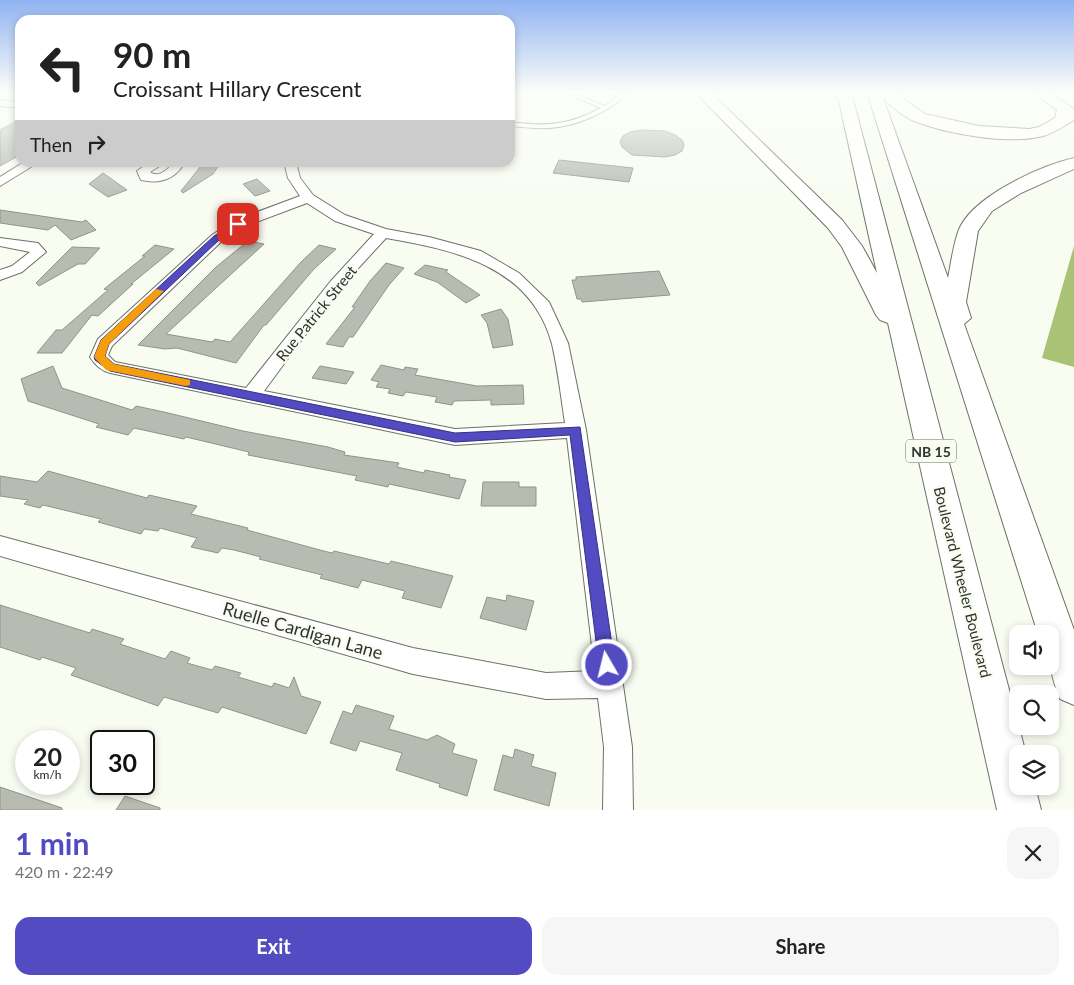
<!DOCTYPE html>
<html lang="en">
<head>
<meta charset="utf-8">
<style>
  :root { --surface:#fff; --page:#f6f6f6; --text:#222; --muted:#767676; --accent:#524bc2 }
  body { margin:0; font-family:Lato,sans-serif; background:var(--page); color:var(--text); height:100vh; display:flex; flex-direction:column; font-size:19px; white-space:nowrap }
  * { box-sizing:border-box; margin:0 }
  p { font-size:16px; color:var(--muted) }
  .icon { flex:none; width:28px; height:28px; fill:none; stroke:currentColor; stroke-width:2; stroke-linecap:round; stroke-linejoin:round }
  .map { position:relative; height:810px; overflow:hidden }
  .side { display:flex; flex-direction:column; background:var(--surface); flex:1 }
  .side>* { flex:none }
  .hud { position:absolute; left:15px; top:15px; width:500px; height:152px; border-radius:15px; box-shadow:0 2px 8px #0003; background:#fff; color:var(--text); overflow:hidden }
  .buttons { position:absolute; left:1009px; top:625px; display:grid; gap:10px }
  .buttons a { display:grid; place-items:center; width:50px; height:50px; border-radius:10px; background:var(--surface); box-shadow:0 2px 8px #0003; font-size:25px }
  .speed { position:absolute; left:15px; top:730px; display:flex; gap:10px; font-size:25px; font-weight:700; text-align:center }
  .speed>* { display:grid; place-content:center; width:65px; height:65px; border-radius:50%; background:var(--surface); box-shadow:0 2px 8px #0003; line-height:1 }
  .speed small { font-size:12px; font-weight:400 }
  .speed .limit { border:2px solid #111; border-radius:8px; background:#fff; color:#111 }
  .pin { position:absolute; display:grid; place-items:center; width:42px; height:42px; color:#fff; margin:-21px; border-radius:10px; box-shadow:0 2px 8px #0006 }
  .me { position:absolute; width:55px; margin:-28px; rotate:352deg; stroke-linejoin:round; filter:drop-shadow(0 0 4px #0008) }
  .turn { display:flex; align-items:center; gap:18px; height:105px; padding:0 15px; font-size:22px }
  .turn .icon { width:65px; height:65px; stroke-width:2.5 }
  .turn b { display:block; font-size:35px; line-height:42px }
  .then { display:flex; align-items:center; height:48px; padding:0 15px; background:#0003; gap:10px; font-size:19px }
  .round { display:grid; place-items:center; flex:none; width:52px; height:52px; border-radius:15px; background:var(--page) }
  .summary { display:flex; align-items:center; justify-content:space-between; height:85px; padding:0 15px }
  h1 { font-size:30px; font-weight:700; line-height:38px; color:var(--accent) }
  .primary-button { display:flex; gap:10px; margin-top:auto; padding:10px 15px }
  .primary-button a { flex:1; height:58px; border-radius:15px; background:var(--accent); color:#fff; font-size:20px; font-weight:700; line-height:58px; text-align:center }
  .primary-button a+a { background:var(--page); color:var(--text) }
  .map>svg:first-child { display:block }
  .forest { fill:#a9c376 }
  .building { fill:#b7bbb1; stroke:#90948a }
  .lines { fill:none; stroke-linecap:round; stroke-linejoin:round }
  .lane-casing { stroke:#6d7167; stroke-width:2 }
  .street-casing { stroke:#6d7167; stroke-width:2 }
  .highway-casing { stroke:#6d7167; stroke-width:2 }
  .lane { fill:#fff; fill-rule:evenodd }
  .street { fill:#fff; fill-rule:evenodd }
  .highway { fill:#fff; fill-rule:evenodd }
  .route { fill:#524bc2; stroke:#35317e }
  .slow { fill:#f59e0b }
  .labels { text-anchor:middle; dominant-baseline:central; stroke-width:5; stroke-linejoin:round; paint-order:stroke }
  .shield { fill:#f8fcf1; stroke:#6d6f69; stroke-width:1 }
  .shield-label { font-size:14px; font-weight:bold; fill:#31332f }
  .street-label { font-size:15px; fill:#31332f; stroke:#f8fcf1 }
  .near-street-label { font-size:18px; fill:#31332f; stroke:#f8fcf1 }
</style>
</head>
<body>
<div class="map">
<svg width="1074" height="810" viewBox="0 0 1074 810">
  <rect width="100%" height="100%" fill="#f8fcf1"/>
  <path class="forest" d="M 1074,246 L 1074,367 L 1042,358 Z"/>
  <g class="building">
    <path d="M 20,119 L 20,155 L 0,166 L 0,130 Z"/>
    <path d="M 641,130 L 665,131 L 675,135 L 682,140 L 684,145 L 682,151 L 675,155 L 665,157 L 632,155 L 622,147 L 620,141 L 623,136 L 630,132 Z"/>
    <path d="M 559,160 L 633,168 L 629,182 L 553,173 Z"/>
    <path d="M 204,162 L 221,162 L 213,174 L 183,193 L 181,191 Z"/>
    <path d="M 103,173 L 127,190 L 108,197 L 89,184 Z"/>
    <path d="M 257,179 L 270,191 L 255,196 L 243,184 Z"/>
    <path d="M 0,210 L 82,222 L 86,220 L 96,230 L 71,240 L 55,225 L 48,230 L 0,223 Z"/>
    <path d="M 248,241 L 264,244 L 166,334 L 212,342 L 215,339 L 230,342 L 301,262 L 319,245 L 336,249 L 314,269 L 266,325 L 264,325 L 236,363 L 177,348 L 165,349 L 138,345 L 216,267 Z"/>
    <path d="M 155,245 L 174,249 L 131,284 L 133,284 L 98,316 L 92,315 L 62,353 L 37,353 L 56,330 L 62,330 L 108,290 L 104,289 L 145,256 L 142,256 Z"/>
    <path d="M 72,247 L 100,248 L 85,264 L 78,264 L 39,286 L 36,283 Z"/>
    <path d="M 386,263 L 404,268 L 389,285 L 353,337 L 349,337 L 343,347 L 326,344 L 355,307 L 352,307 L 370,281 Z"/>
    <path d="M 425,265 L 448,270 L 446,272 L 480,295 L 466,303 L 437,282 L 414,274 Z"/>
    <path d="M 659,271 L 670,295 L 582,302 L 581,299 L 577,299 L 572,280 L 576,280 L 576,277 Z"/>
    <path d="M 501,309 L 508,319 L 513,345 L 493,348 L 487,323 L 481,315 Z"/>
    <path d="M 381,365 L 404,370 L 405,367 L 418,369 L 415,375 L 477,386 L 523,385 L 524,404 L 491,405 L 491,400 L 454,401 L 452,405 L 435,402 L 437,397 L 406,392 L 403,396 L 388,393 L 390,389 L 376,387 L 379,382 L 371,380 Z"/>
    <path d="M 53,366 L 62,388 L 132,410 L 136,406 L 164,412 L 243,431 L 328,447 L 345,452 L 344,455 L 399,463 L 397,467 L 424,473 L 425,470 L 450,475 L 449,477 L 466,480 L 459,499 L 389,484 L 388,487 L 355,480 L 357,476 L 248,455 L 249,452 L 186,437 L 184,439 L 134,428 L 128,435 L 96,427 L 99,424 L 28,401 L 21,379 Z"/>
    <path d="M 320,366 L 354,372 L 346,384 L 312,378 Z"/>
    <path d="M 48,471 L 147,498 L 149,495 L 197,506 L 191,514 L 248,528 L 247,530 L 320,550 L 332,553 L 334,551 L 389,564 L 391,561 L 453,576 L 441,608 L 402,598 L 405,591 L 362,580 L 358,588 L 320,578 L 322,575 L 259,559 L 261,557 L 234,550 L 222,548 L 218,553 L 191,547 L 197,538 L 160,528 L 158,531 L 144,529 L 141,534 L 98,522 L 101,519 L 43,505 L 40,508 L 24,504 L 28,500 L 0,496 L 0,476 L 37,482 Z"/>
    <path d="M 483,482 L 519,482 L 519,487 L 536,487 L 536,506 L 481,506 Z"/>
    <path d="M 507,595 L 534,601 L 526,630 L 480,618 L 487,597 L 506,601 Z"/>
    <path d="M 0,605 L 90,633 L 92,629 L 124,639 L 120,644 L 165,659 L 171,651 L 190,658 L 187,663 L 212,670 L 215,666 L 241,673 L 238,677 L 272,687 L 274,683 L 289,688 L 294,677 L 301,696 L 321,702 L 306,734 L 222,707 L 218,713 L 164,697 L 158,706 L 71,675 L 76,668 L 42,657 L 40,660 L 0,647 Z"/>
    <path d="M 356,705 L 394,716 L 389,729 L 427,740 L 437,735 L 455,744 L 452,753 L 477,760 L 467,796 L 439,787 L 440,784 L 396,770 L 402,753 L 360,741 L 356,751 L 330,743 L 343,711 L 352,714 Z"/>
    <path d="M 515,749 L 534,755 L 531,766 L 556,773 L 549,806 L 494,790 L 503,755 L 513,758 Z"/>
    <path d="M 0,787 L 62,808 L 62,810 L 0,810 Z"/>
    <path d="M 125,796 L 160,808 L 160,810 L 116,810 Z"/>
  </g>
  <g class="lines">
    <defs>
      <path id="lane" d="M 564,92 L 569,92 L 605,106 L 618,97 L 605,93 L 605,92 L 610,92 L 620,95 L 625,92 L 629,92 C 609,112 578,126 549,128 C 536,129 523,127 510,126 L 510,122 C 545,127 570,125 601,108 Z"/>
      <g id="street">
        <path d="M 0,100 L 20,102 L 20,108 L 0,106 Z"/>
        <path d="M 24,162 L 39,162 L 0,186 L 0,177 Z"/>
        <path d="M 150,162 L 166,162 L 150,172 C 157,178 168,171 173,162 L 185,162 C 175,180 159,184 141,180 L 137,171 Z"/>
        <path d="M 284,162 L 296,162 L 300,178 L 313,195 L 345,215 L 386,229 L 429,237 L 481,251 L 519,273 L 549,302 L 568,343 L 586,430 L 632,747 L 633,810 L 603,810 L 604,747 L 598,698 L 546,699 L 413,674 L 0,556 L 0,536 L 413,648 L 546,673 L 595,671 L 567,438 L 455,445 L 110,373 C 102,371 95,365 90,357 L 98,339 L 212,235 L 233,221 L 300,196 L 288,178 ZM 307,203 L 335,221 L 374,234 L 330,282 L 246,388 L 115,362 L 108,355 L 112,346 L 222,241 L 243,227 ZM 386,238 C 455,250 531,266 552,344 C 558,370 561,397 565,423 L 455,429 L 264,391 L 340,288 Z"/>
        <path d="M 0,238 L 38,243 L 46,252 L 22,272 L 0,280 L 0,270 L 12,266 L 30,252 L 0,246 Z"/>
      </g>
      <g id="highway">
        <path d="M 695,92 L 710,92 L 842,220 L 862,246 L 877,273 L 837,92 L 851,92 L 1026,754 L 1018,754 L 1018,786 L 1035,786 L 1041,810 L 997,810 L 888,323 L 880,320 L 876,315 L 842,247 L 828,228 Z"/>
        <path d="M 867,92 L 894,92 L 925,114 L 979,126 L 1029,129 L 1039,127 L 1055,118 L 1057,110 L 1033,92 L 1049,92 L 1074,109 L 1074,120 C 1064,126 1054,133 1043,136 C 1009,145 947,134 914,121 C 902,116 892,107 883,98 L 948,278 C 951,263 953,247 958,232 C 970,197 1040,166 1074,158 L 1074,169 L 1021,193 L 992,211 L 978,231 L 966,302 L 971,318 L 964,324 L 1074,630 L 1074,705 L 1060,699 C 1049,671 1050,663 1050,634 L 1038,634 Z"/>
      </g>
    </defs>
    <use href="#lane" class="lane-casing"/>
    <use href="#street" class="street-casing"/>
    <use href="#highway" class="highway-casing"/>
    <use href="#lane" class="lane"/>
    <use href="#street" class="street"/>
    <use href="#highway" class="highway"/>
  </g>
  <linearGradient id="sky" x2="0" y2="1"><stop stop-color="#90b3f1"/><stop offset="0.45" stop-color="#fcfef9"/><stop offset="1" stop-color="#fcfef9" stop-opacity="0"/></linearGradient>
  <rect width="1074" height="205" fill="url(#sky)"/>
  <path class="route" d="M 235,223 L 242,224 L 220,239 L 109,344 L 105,356 L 114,364 L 455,433 L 580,427 L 615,665 L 613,670 L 607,673 L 602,670 L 599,665 L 570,435 L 455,442 L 110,371 L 95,360 L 94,357 L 101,340 L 214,236 Z"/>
  <path class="slow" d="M 156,289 L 164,291 L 109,344 L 105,356 L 114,364 L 190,380 L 190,385 L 186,386 L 106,370 L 94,357 L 101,340 Z"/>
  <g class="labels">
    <rect class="shield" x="906" y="439.5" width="50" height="23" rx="4"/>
    <g class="shield-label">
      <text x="931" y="451">NB 15</text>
    </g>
    <g class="street-label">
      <text transform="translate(316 313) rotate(-51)">Rue Patrick Street</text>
      <text transform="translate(963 582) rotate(76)">Boulevard Wheeler Boulevard</text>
    </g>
    <g class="near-street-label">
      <text transform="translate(303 630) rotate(16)">Ruelle Cardigan Lane</text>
    </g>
  </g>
</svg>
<div class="buttons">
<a><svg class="icon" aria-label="sound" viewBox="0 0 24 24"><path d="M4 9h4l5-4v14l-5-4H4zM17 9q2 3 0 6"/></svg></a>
<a><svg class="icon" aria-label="search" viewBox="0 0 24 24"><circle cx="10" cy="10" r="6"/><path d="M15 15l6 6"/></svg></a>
<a><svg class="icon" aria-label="layers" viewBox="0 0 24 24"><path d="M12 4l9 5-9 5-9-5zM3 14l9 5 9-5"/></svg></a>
</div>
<div class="speed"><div>20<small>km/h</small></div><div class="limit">30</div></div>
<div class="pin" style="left:238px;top:224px;background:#d93025"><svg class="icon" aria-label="arrive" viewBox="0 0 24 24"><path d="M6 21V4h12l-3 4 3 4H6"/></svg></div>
<svg class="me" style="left:607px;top:665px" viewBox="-20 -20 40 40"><circle r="17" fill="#524bc2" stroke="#fff" stroke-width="3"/><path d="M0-11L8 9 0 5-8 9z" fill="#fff"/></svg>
<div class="hud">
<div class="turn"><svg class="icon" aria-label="left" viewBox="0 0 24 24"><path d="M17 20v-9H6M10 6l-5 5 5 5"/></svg><div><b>90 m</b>Croissant Hillary Crescent</div></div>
<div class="then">Then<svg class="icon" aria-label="right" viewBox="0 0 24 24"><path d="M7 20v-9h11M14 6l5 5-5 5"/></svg></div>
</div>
</div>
<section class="side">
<div class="summary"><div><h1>1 min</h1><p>420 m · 22:49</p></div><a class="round"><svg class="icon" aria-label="close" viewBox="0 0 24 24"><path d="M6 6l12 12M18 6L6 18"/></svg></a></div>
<div class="primary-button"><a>Exit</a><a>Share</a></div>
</section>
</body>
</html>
